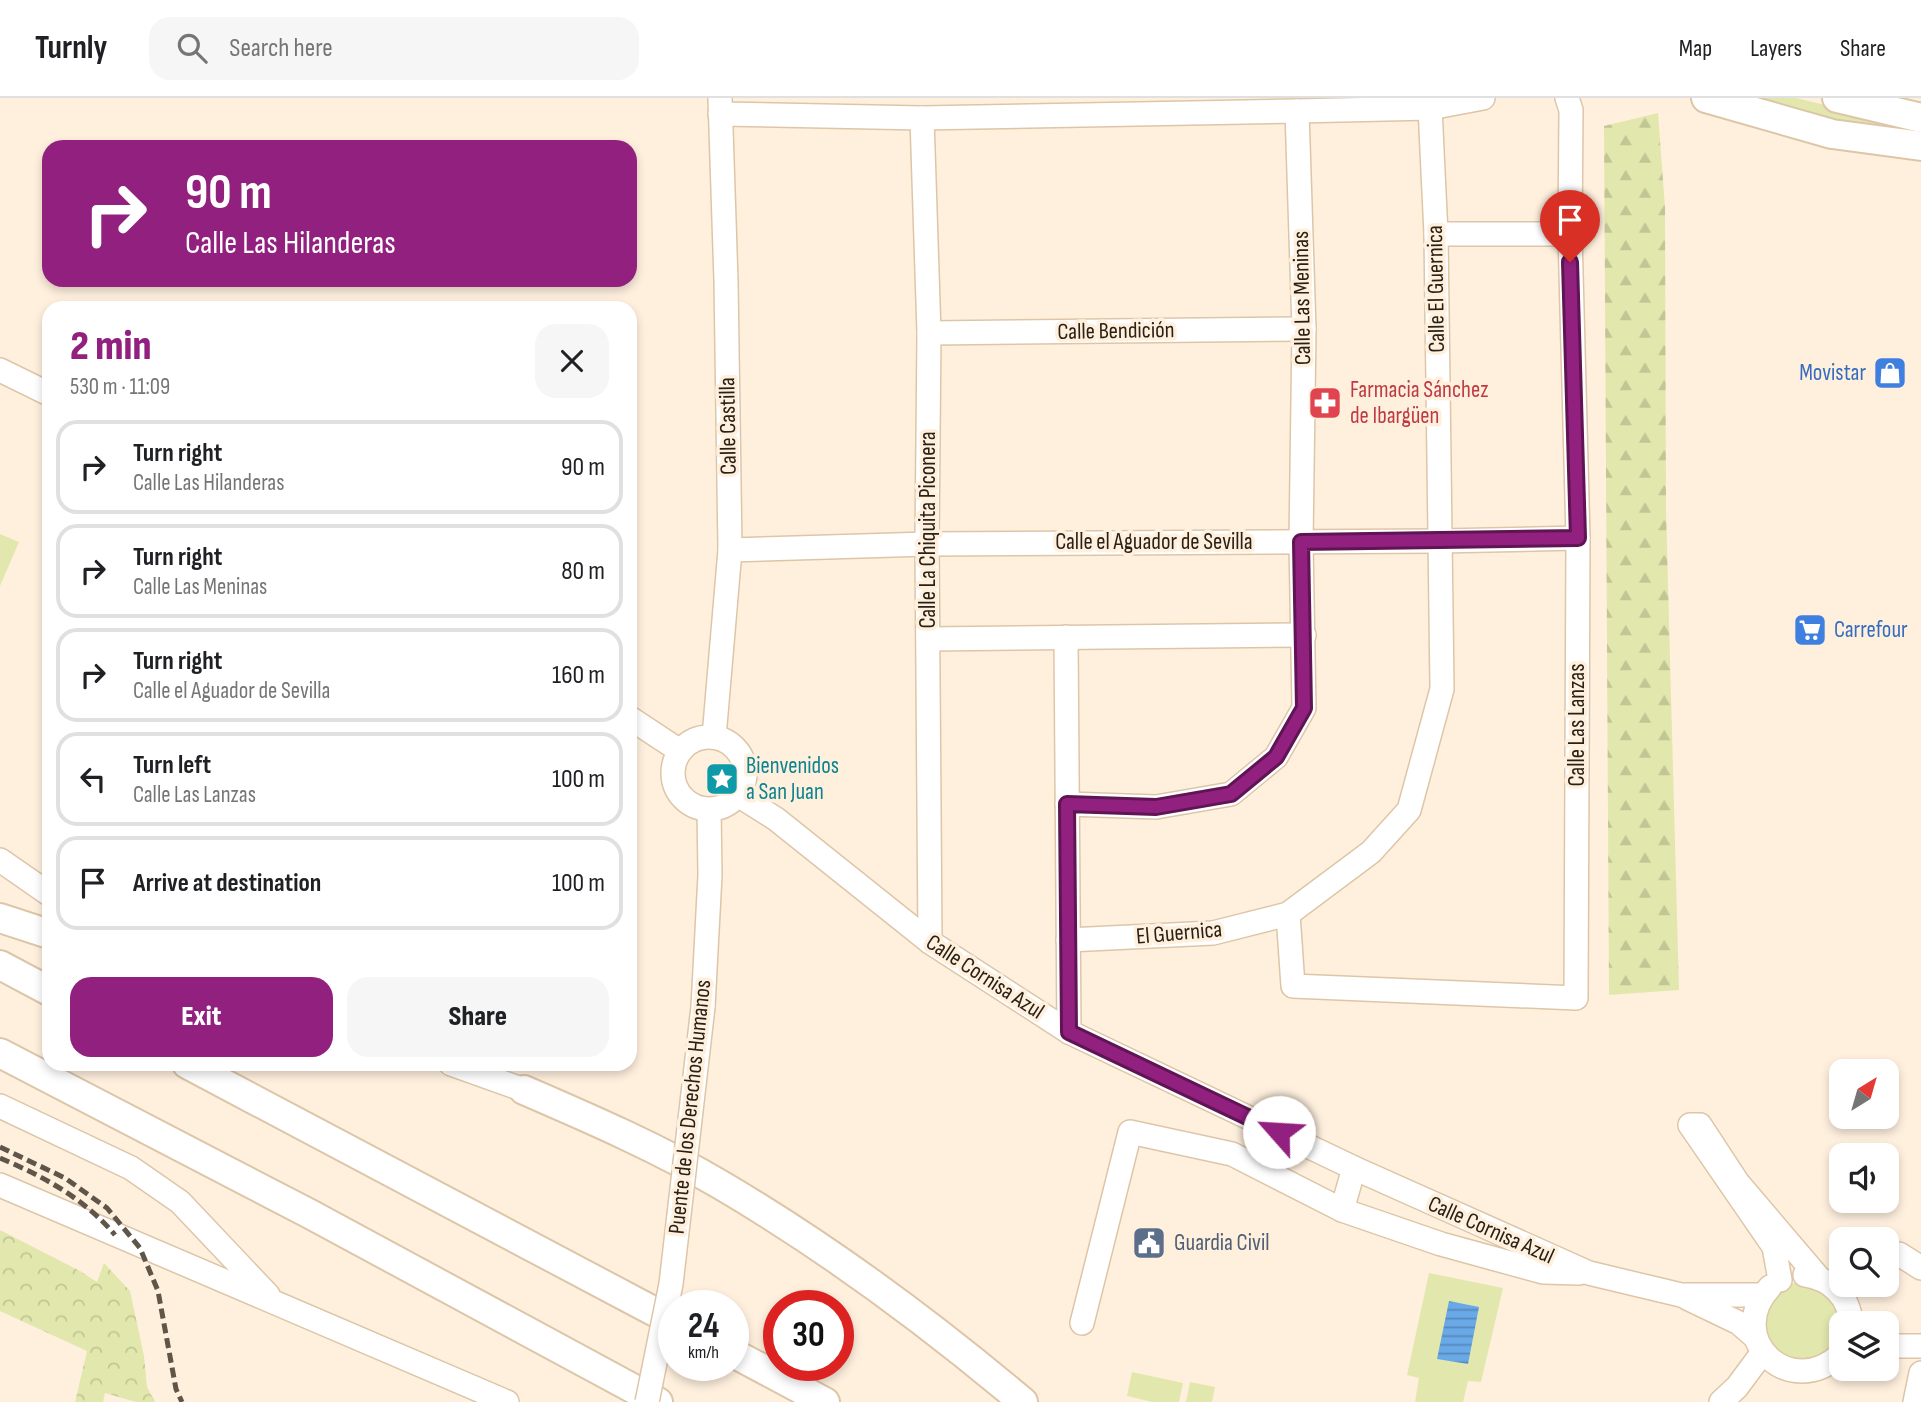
<!DOCTYPE html>
<html lang="en">
<head>
<meta charset="utf-8">
<style>
  :root { --surface:#fff; --page:#f6f6f6; --text:#202124; --muted:#757577; --line:#e0e0e0; --accent:#92207f }
  body { margin:0; font-family:"Sofia Sans Condensed",sans-serif; background:var(--page); color:var(--text); height:100vh; display:flex; flex-direction:column; font-size:26px; white-space:nowrap }
  * { box-sizing:border-box; margin:0 }
  p { font-size:23px; color:var(--muted) }
  .icon { flex:none; width:38px; height:38px; fill:none; stroke:currentColor; stroke-width:2; stroke-linecap:round; stroke-linejoin:round }
  .map { position:relative; flex:1; overflow:hidden }
  .details { position:absolute; left:42px; top:203px; width:595px; height:770px; display:flex; flex-direction:column; background:var(--surface); border-radius:21px; box-shadow:0 4px 10px #0003 }
  .details>* { flex:none }
  .top-card { position:absolute; left:42px; top:42px; width:595px; height:147px; border-radius:21px; box-shadow:0 4px 10px #0003; background:#92207f; color:#fff; overflow:hidden }
  .needle { width:46px; rotate:37deg }
  .tools { position:absolute; left:1829px; top:961px; display:grid; gap:14px }
  .tools a { display:grid; place-items:center; width:70px; height:70px; border-radius:14px; background:var(--surface); box-shadow:0 4px 10px #0003; font-size:35px }
  .speed { position:absolute; left:658px; top:1192px; display:flex; gap:14px; font-size:35px; font-weight:700; text-align:center }
  .speed>* { display:grid; place-content:center; width:91px; height:91px; border-radius:50%; background:var(--surface); box-shadow:0 4px 10px #0003; line-height:1 }
  .speed small { font-size:18px; font-weight:400 }
  .speed .limit { border:10px solid #d22; background:#fff; color:#111 }
  .pin { position:absolute; display:grid; place-items:center; width:60px; height:60px; color:#fff; margin:-72px -30px; border-radius:50% 50% 50% 0; rotate:-45deg; box-shadow:0 0 7px #0007 }
  .pin .icon { rotate:45deg }
  .me { position:absolute; width:77px; margin:-38px; rotate:296deg; stroke-linejoin:round; filter:drop-shadow(0 0 5px #0008) }
  .turn { display:flex; align-items:center; gap:24px; height:147px; padding:0 28px; font-size:32px }
  .turn .icon { width:91px; height:91px; stroke-width:2.5 }
  .turn b { display:block; font-size:49px; line-height:60px }
  .round { display:grid; place-items:center; flex:none; width:74px; height:74px; border-radius:21px; background:var(--page) }
  .overview { display:flex; align-items:center; justify-content:space-between; height:119px; padding:0 28px }
  h1 { font-size:42px; font-weight:800; line-height:52px; color:var(--accent) }
  .cta { display:flex; gap:14px; margin-top:auto; padding:14px 28px }
  .cta a { flex:1; height:80px; border-radius:21px; background:var(--accent); color:#fff; font-size:28px; font-weight:800; line-height:80px; text-align:center }
  .cta a+a { background:var(--page); color:var(--text) }
  ul { padding:0; list-style:none }
  li { display:flex; align-items:center; gap:21px; height:94px; margin:0 14px 10px; padding:0 14px; border:4px solid var(--line); border-radius:21px }
  li div { flex:1 }
  li b { display:block; font-size:26px }
  li em { font-style:normal }
  header { display:flex; align-items:center; gap:42px; box-sizing:border-box; height:98px; padding:0 35px; background:var(--surface); border-bottom:2px solid var(--line) }
  header strong { font-size:33px }
  nav { display:flex; gap:38px; margin-inline-start:auto; font-size:24px }
  .search { width:490px; height:63px; background:var(--page); display:flex; align-items:center; gap:18px; box-sizing:border-box; padding:0 24px; border-radius:21px; color:var(--muted); font-size:26px }
  .map>svg:first-child { display:block }
  .green { fill:#e2e7ae }
  .forest { fill:url(#forest-firs) }
  .park { fill:url(#park-crowns) }
  .water { fill:url(#water-rules) }
  .lines { fill:none; stroke-linecap:round; stroke-linejoin:round }
  .minor-casing { stroke:#ddc6a8; stroke-width:26 }
  .major-casing { stroke:#ddc6a8; stroke-width:32 }
  .minor { stroke:#fff; stroke-width:23 }
  .major { stroke:#fff; stroke-width:28 }
  .rail { stroke:#5f5548; stroke-width:5; stroke-dasharray:10 5; stroke-linecap:butt }
  .minor-bridge-casing { stroke:#ddc6a8; stroke-width:26; stroke-linecap:butt }
  .minor-bridge { stroke:#fff; stroke-width:23 }
  .route-casing { stroke:#5f1553; stroke-width:18 }
  .route { stroke:#92207f; stroke-width:12 }
  .labels { text-anchor:middle; dominant-baseline:central; stroke-width:7; stroke-linejoin:round; paint-order:stroke }
  .street-label { font-size:23px; fill:#2a2116; stroke:#fff0de }
  .shop-label { font-size:23px; fill:#366cbe; stroke:#fff0de; text-anchor:end }
  .health-label { font-size:23px; fill:#be3a42; stroke:#fff0de; text-anchor:start }
  .culture-label { font-size:23px; fill:#0d838f; stroke:#fff0de; text-anchor:start }
  .service-label { font-size:23px; fill:#4e5e75; stroke:#fff0de; text-anchor:start }
</style>
</head>
<body>
<header>
<strong>Turnly</strong>
<div class="search"><svg class="icon" aria-label="search" viewBox="0 0 24 24"><circle cx="10" cy="10" r="6"/><path d="M15 15l6 6"/></svg>Search here</div>
<nav><a>Map</a><a>Layers</a><a>Share</a></nav>
</header>
<div class="map">
<svg width="1921" height="1304" viewBox="0 0 1921 1304">
  <defs>
    <pattern id="forest-firs" width="22" height="20" patternUnits="userSpaceOnUse" patternTransform="scale(1.75)"><rect width="22" height="20" fill="#e2e7ae"/><path d="M5 1l3.5 6h-7zM16 11l3.5 6h-7z" fill="#c2c695"/></pattern>
    <pattern id="park-crowns" width="20" height="18" patternUnits="userSpaceOnUse" patternTransform="scale(1.75)"><rect width="20" height="18" fill="#e2e7ae"/><path d="M2 6a3 3 0 1 1 6 0M12 15a3 3 0 1 1 6 0" fill="none" stroke="#c2c695"/></pattern>
    <pattern id="water-rules" width="6" height="5" patternUnits="userSpaceOnUse" patternTransform="scale(1.75)"><rect width="6" height="5" fill="#69a9e8"/><path d="M0 2.5h6" fill="none" stroke="#5789bb"/></pattern>
  </defs>
  <rect width="100%" height="100%" fill="#fff0de"/>
  <g class="green">
    <path d="M 1736,0 L 1796,0 L 1921,30 L 1921,37 L 1877,33 Z"/>
    <path d="M 0,436 L 19,444 L 0,488 Z"/>
    <path d="M 1429,1175 L 1503,1190 L 1481,1284 L 1468,1283 L 1463,1304 L 1415,1304 L 1419,1280 L 1407,1277 Z"/>
    <path d="M 1799,1184 L 1829,1196 C 1833,1203 1839,1212 1841,1220 C 1848,1262 1785,1278 1767,1240 C 1766,1237 1763,1234 1763,1230 C 1762,1221 1769,1207 1771,1199 L 1789,1186 Z"/>
    <path d="M 1132,1274 L 1183,1285 L 1179,1304 L 1152,1304 L 1127,1298 Z"/>
    <path d="M 1190,1284 L 1215,1289 L 1212,1304 L 1186,1304 Z"/>
  </g>
  <path class="forest" d="M 1658,15 L 1665,109 L 1666,412 L 1679,892 L 1609,897 L 1604,28 Z"/>
  <path class="park" d="M 0,1132 L 80,1173 L 97,1184 L 104,1165 L 130,1193 L 144,1258 L 147,1289 L 155,1304 L 136,1304 L 105,1295 L 103,1304 L 75,1304 L 87,1253 L 0,1213 Z"/>
  <path class="water" d="M 1449,1203 L 1479,1209 L 1468,1266 L 1437,1261 Z"/>
  <g class="lines">
    <defs>
      <g id="minor">
        <path d="M 720,16 L 922,20 L 1297,13 L 1430,10 L 1483,0"/>
        <path d="M 922,20 L 929,235 L 927,446 L 930,844"/>
        <path d="M 1436,136 L 1570,136"/>
        <path d="M 929,235 L 1304,231"/>
        <path d="M 0,272 L 49,296"/>
        <path d="M 730,452 L 927,446 L 1440,443 L 1578,440"/>
        <path d="M 1066,539 L 1069,934"/>
        <path d="M 928,541 L 1304,537"/>
        <path d="M 630,620 L 680,653"/>
        <circle cx="709" cy="675" r="36"/>
        <path d="M 714,639 L 730,452 L 726,183 L 720,0"/>
        <path d="M 738,697 L 776,721 L 930,844 L 1069,934 L 1354,1070 L 1589,1175 L 1681,1197 L 1763,1197"/>
        <path d="M 1067,706 L 1156,709 L 1231,696 L 1276,659 L 1304,610 L 1301,444 L 1304,231 L 1297,13"/>
        <path d="M 0,762 L 49,796"/>
        <path d="M 1288,816 L 1293,888 L 1576,900 L 1578,440 L 1570,136 L 1571,12 L 1567,0"/>
        <path d="M 1068,842 L 1213,835 L 1288,816 L 1371,754 L 1409,712 L 1442,591 L 1436,136 L 1430,10"/>
        <path d="M 703,909 L 710,777 L 709,712"/>
        <path d="M 451,966 L 524,992"/>
        <path d="M 0,1008 L 131,1070 L 180,1104 L 268,1197"/>
        <path d="M 0,1087 L 507,1304"/>
        <path d="M 1342,1112 L 1354,1070"/>
        <path d="M 1886,1154 L 1899,1156 L 1921,1170"/>
        <path d="M 1805,1177 C 1831,1181 1849,1198 1851,1225"/>
        <path d="M 1780,1182 L 1774,1149 L 1690,1027 L 1700,1027 L 1738,1085 L 1818,1179"/>
        <path d="M 1770,1189 C 1723,1240 1790,1304 1841,1256"/>
        <path d="M 1687,1200 L 1739,1225 L 1755,1239"/>
        <path d="M 1082,1225 L 1130,1034 L 1232,1056 L 1342,1112 L 1441,1146 L 1543,1174 L 1579,1175"/>
        <path d="M 1886,1248 L 1921,1248"/>
        <path d="M 1721,1304 L 1737,1289 L 1763,1254"/>
        <path d="M 1915,1304 L 1921,1275"/>
      </g>
      <g id="major">
        <path d="M 1706,0 L 1832,36 L 1921,48"/>
        <path d="M 1837,0 L 1921,20"/>
        <path d="M 0,820 L 49,836"/>
        <path d="M 0,867 L 49,893"/>
        <path d="M 0,955 L 310,1116 L 658,1304"/>
        <path d="M 187,966 L 674,1224"/>
        <path d="M 524,992 C 591,1021 658,1050 721,1087 C 828,1150 928,1224 1023,1304"/>
        <path d="M 733,1255 L 825,1304"/>
      </g>
    </defs>
    <use href="#minor" class="minor-casing"/>
    <use href="#major" class="major-casing"/>
    <use href="#minor" class="minor"/>
    <use href="#major" class="major"/>
    <g class="rail">
      <path d="M 0,1049 L 65,1080 L 107,1110 L 140,1150 L 158,1193 L 176,1291 L 182,1304"/>
      <path d="M 0,1060 C 43,1078 85,1101 115,1137"/>
    </g>
    <defs>
      <path id="minor-bridge" d="M 647,1304 L 671,1186 L 703,909"/>
    </defs>
    <use href="#minor-bridge" class="minor-bridge-casing"/>
    <use href="#minor-bridge" class="minor-bridge"/>
  </g>
  <g class="lines">
    <defs>
      <path id="route" d="M 1279,1034 L 1069,934 L 1067,706 L 1156,709 L 1231,696 L 1276,659 L 1304,610 L 1301,444 L 1578,440 L 1570,164"/>
    </defs>
    <use href="#route" class="route-casing"/>
    <use href="#route" class="route"/>
  </g>
  <defs>
    <symbol id="shop-square" viewBox="-11 -11 22 22"><rect x="-9" y="-9" width="18" height="18" rx="4" fill="#3f7fe0" stroke="#fff0de"/><path d="M-5-2.5h2.3a2.7 3.5 0 0 1 5.4 0H5L5.5 6h-11ZM-1.5-2.5h3a1.5 2.3 0 0 0-3 0Z" fill="#fff"/></symbol>
    <symbol id="pharmacy-square" viewBox="-11 -11 22 22"><rect x="-9" y="-9" width="18" height="18" rx="4" fill="#e0444e" stroke="#fff0de"/><path d="M-2-6h4v4h4v4h-4v4h-4v-4h-4v-4h4Z" fill="#fff"/></symbol>
    <symbol id="supermarket-square" viewBox="-11 -11 22 22"><rect x="-9" y="-9" width="18" height="18" rx="4" fill="#3f7fe0" stroke="#fff0de"/><path d="M-6-5.5h2.5l.6 2H6L4.5 2H-2.5L-4.4-4H-6ZM-1.5 3.2a1.3 1.3 0 1 0 .1 0ZM3 3.2a1.3 1.3 0 1 0 .1 0Z" fill="#fff"/></symbol>
    <symbol id="sight-square" viewBox="-11 -11 22 22"><rect x="-9" y="-9" width="18" height="18" rx="4" fill="#0f9aa8" stroke="#fff0de"/><path d="M0-6L1.8-2.2L6-1.7L2.9 1.2L3.7 5.4L0 3.3L-3.7 5.4L-2.9 1.2L-6-1.7L-1.8-2.2Z" fill="#fff"/></symbol>
    <symbol id="civic-square" viewBox="-11 -11 22 22"><rect x="-9" y="-9" width="18" height="18" rx="4" fill="#5c6f8a" stroke="#fff0de"/><path d="M-.6-6.5H3V-4.5H.6V-3L4-1V1h2V6H-6V1h2V-1L-.6-3ZM-1.2 2.5V6h2.4V2.5Z" fill="#fff"/></symbol>
  </defs>
  <g fill-rule="evenodd">
    <use href="#shop-square" x="1871" y="256" width="38" height="38"/>
    <use href="#pharmacy-square" x="1306" y="286" width="38" height="38"/>
    <use href="#supermarket-square" x="1791" y="513" width="38" height="38"/>
    <use href="#sight-square" x="703" y="662" width="38" height="38"/>
    <use href="#civic-square" x="1130" y="1126" width="38" height="38"/>
  </g>
  <g class="labels">
    <g class="street-label">
      <text transform="translate(1436 191) rotate(-91)">Calle El Guernica</text>
      <text transform="translate(1302 200) rotate(-91)">Calle Las Meninas</text>
      <text transform="translate(1116 233) rotate(-1)">Calle Bendición</text>
      <text transform="translate(728 328) rotate(-91)">Calle Castilla</text>
      <text transform="translate(928 432) rotate(-90)">Calle La Chiquita Piconera</text>
      <text x="1154" y="444">Calle el Aguador de Sevilla</text>
      <text transform="translate(1577 627) rotate(-90)">Calle Las Lanzas</text>
      <text transform="translate(1179 835) rotate(-5)">El Guernica</text>
      <text transform="translate(985 879) rotate(33)">Calle Cornisa Azul</text>
      <text transform="translate(690 1009) rotate(-84)">Puente de los Derechos Humanos</text>
      <text transform="translate(1491 1132) rotate(24)">Calle Cornisa Azul</text>
    </g>
    <g class="shop-label">
      <text x="1866" y="275">Movistar</text>
      <text x="1834" y="532" text-anchor="start">Carrefour</text>
    </g>
    <g class="health-label">
      <text x="1350" y="292">Farmacia Sánchez<tspan x="1350" dy="26">de Ibargüen</tspan></text>
    </g>
    <g class="culture-label">
      <text x="746" y="668">Bienvenidos<tspan x="746" dy="26">a San Juan</tspan></text>
    </g>
    <g class="service-label">
      <text x="1174" y="1145">Guardia Civil</text>
    </g>
  </g>
</svg>
<div class="tools">
<a><svg class="needle" viewBox="-14 -14 28 28"><path d="M0-13l5 13h-10z" fill="#e53935"/><path d="M0 13l5-13h-10z" fill="#757577"/></svg></a>
<a><svg class="icon" aria-label="sound" viewBox="0 0 24 24"><path d="M4 9h4l5-4v14l-5-4H4zM17 9q2 3 0 6"/></svg></a>
<a><svg class="icon" aria-label="search" viewBox="0 0 24 24"><circle cx="10" cy="10" r="6"/><path d="M15 15l6 6"/></svg></a>
<a><svg class="icon" aria-label="layers" viewBox="0 0 24 24"><path d="M12 4l9 5-9 5-9-5zM3 14l9 5 9-5"/></svg></a>
</div>
<div class="speed"><div>24<small>km/h</small></div><div class="limit">30</div></div>
<div class="pin" style="left:1570px;top:164px;background:#d93025"><svg class="icon" aria-label="arrive" viewBox="0 0 24 24"><path d="M6 21V4h12l-3 4 3 4H6"/></svg></div>
<svg class="me" style="left:1279px;top:1034px" viewBox="-20 -20 40 40"><circle r="19" fill="#fff"/><path d="M0-13L10 11 0 6-10 11z" fill="#92207f"/></svg>
<div class="top-card">
<div class="turn"><svg class="icon" aria-label="right" viewBox="0 0 24 24"><path d="M7 20v-9h11M14 6l5 5-5 5"/></svg><div><b>90 m</b>Calle Las Hilanderas</div></div>
</div>
<section class="details">
<div class="overview"><div><h1>2 min</h1><p>530 m · 11:09</p></div><a class="round"><svg class="icon" aria-label="close" viewBox="0 0 24 24"><path d="M6 6l12 12M18 6L6 18"/></svg></a></div>
<ul>
<li><svg class="icon" aria-label="right" viewBox="0 0 24 24"><path d="M7 20v-9h11M14 6l5 5-5 5"/></svg><div><b>Turn right</b><p>Calle Las Hilanderas</p></div><em>90 m</em></li>
<li><svg class="icon" aria-label="right" viewBox="0 0 24 24"><path d="M7 20v-9h11M14 6l5 5-5 5"/></svg><div><b>Turn right</b><p>Calle Las Meninas</p></div><em>80 m</em></li>
<li><svg class="icon" aria-label="right" viewBox="0 0 24 24"><path d="M7 20v-9h11M14 6l5 5-5 5"/></svg><div><b>Turn right</b><p>Calle el Aguador de Sevilla</p></div><em>160 m</em></li>
<li><svg class="icon" aria-label="left" viewBox="0 0 24 24"><path d="M17 20v-9H6M10 6l-5 5 5 5"/></svg><div><b>Turn left</b><p>Calle Las Lanzas</p></div><em>100 m</em></li>
<li><svg class="icon" aria-label="arrive" viewBox="0 0 24 24"><path d="M6 21V4h12l-3 4 3 4H6"/></svg><div><b>Arrive at destination</b></div><em>100 m</em></li>
</ul>
<div class="cta"><a>Exit</a><a>Share</a></div>
</section>
</div>
</body>
</html>
